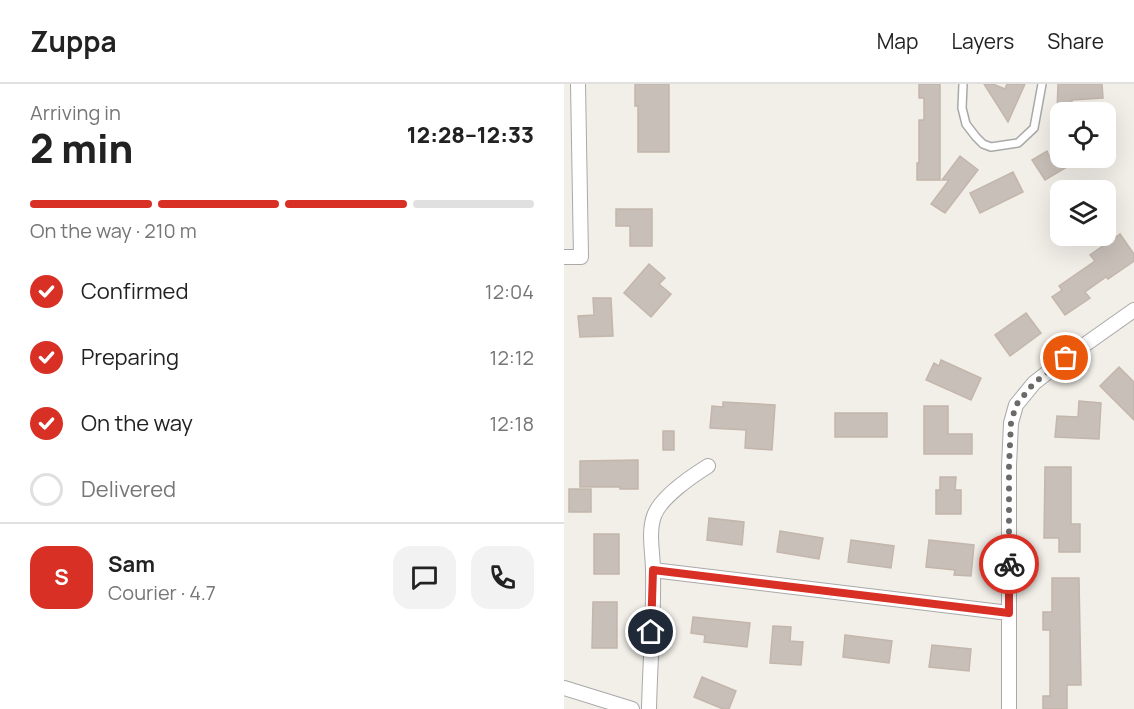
<!DOCTYPE html>
<html lang="en">
<head>
<meta charset="utf-8">
<style>
  body { margin:0; font-family:Manrope,sans-serif; background:#f2f2f2; color:#222; height:100vh; display:flex; flex-direction:column; font-size:22px; white-space:nowrap }
  * { box-sizing:border-box; margin:0 }
  p { font-size:20px; color:#767676 }
  .icon { flex:none; width:33px; height:33px; fill:none; stroke:currentColor; stroke-width:2; stroke-linecap:round; stroke-linejoin:round }
  .map { position:relative; flex:1; overflow:hidden }
  .drawer { display:flex; flex-direction:column; background:#fff; width:564px }
  .drawer>* { flex:none }
  .fabs { position:absolute; left:486px; top:18px; display:grid; gap:12px }
  .fabs a { display:grid; place-items:center; width:66px; height:66px; border-radius:12px; background:#fff; box-shadow:0 6px 24px #0002; font-size:30px }
  .pin { position:absolute; display:grid; place-items:center; width:51px; height:51px; color:#fff; margin:-26px; border:3px solid #fff; border-radius:50%; box-shadow:0 2px 6px #0007 }
  .courier { position:absolute; display:grid; place-items:center; width:60px; height:60px; margin:-30px; border:4px solid #d93025; border-radius:50%; background:#fff; color:#222; box-shadow:0 2px 8px #0007 }
  .overview em { font-style:normal; font-weight:800 }
  .overview div { display:flex; flex-direction:column-reverse }
  .overview { display:flex; align-items:center; justify-content:space-between; height:102px; padding:0 30px }
  h1 { font-size:39px; font-weight:800; line-height:45px }
  .bar { display:grid; grid-template-columns:repeat(4,1fr); gap:9px 6px; align-content:center; height:72px; padding:0 30px }
  .bar i { height:8px; border-radius:4px; background:#e0e0e0 }
  .bar .active { background:#d93025 }
  .bar p { grid-column:span 4 }
  .line { display:flex; align-items:center; gap:15px; padding:0 30px; border-top:2px solid #e0e0e0 }
  .line div { flex:1 }
  .round { display:grid; place-items:center; flex:none; width:63px; height:63px; border-radius:18px; background:#f2f2f2 }
  ol { padding:0 30px; list-style:none }
  li { display:flex; align-items:center; gap:18px; height:66px }
  li p { margin-inline-start:auto }
  li .icon { padding:6px; border-radius:50%; background:#d93025; color:#fff; stroke-width:4 }
  li:last-child { color:#767676 }
  li i { width:33px; height:33px; border:3px solid #e0e0e0; border-radius:50% }
  header { display:flex; align-items:center; gap:36px; box-sizing:border-box; height:84px; padding:0 30px; background:#fff; border-bottom:2px solid #e0e0e0 }
  header strong { font-size:28px }
  nav { display:flex; gap:33px; margin-inline-start:auto; font-size:21px }
  main { display:flex; flex:1; min-height:0 }
  .map>svg:first-child { display:block }
  .building { fill:#c7bfb8; stroke:#c4b6ab; stroke-width:1.5 }
  .lines { fill:none; stroke-linecap:round; stroke-linejoin:round }
  .lane-casing { stroke:#a9a9a9; stroke-width:10 }
  .street-casing { stroke:#a9a9a9; stroke-width:16 }
  .lane { stroke:#fff; stroke-width:7 }
  .street { stroke:#fff; stroke-width:14 }
  .done { stroke:#6b6a68; stroke-width:6; stroke-dasharray:0 10.8 }
  .route { stroke:#d93025; stroke-width:8 }
</style>
</head>
<body>
<header>
<strong>Zuppa</strong>
<nav><a>Map</a><a>Layers</a><a>Share</a></nav>
</header>
<main>
<section class="drawer">
<div class="overview"><div><h1>2 min</h1><p>Arriving in</p></div><em>12:28–12:33</em></div>
<div class="bar"><i class="active"></i><i class="active"></i><i class="active"></i><i></i><p>On the way · 210 m</p></div>
<ol>
<li><svg class="icon" aria-label="check" viewBox="0 0 24 24"><path d="M5 12l5 5 9-10"/></svg>Confirmed<p>12:04</p></li>
<li><svg class="icon" aria-label="check" viewBox="0 0 24 24"><path d="M5 12l5 5 9-10"/></svg>Preparing<p>12:12</p></li>
<li><svg class="icon" aria-label="check" viewBox="0 0 24 24"><path d="M5 12l5 5 9-10"/></svg>On the way<p>12:18</p></li>
<li><i></i>Delivered</li>
</ol>
<div class="line" style="height:108px"><b class="round" style="background:#d93025;color:#fff">S</b><div><b>Sam</b><p>Courier · 4.7</p></div><a class="round"><svg class="icon" aria-label="chat" viewBox="0 0 24 24"><path d="M4 5h16v11H9l-5 4z"/></svg></a><a class="round"><svg class="icon" aria-label="phone" viewBox="0 0 24 24"><path d="M5 4h4l2 5-3 2q2 4 5 5l2-3 5 2v4C11 20 4 13 5 4z"/></svg></a></div>
</section>
<div class="map">
<svg width="570" height="625" viewBox="0 0 570 625">
  <rect width="100%" height="100%" fill="#f2efe9"/>
  <path class="building" d="M71,0H105V68H74V22H71Z
    M355,0H376V96H353V79H355V36H360V14H355Z
    M420,0H429L441,5L443,0H461L444,38Z
    M494,0H538L539,14L508,16L507,28H493Z
    M483,67L486,74H518L481,96L468,76Z
    M396,72L414,86L381,129L367,120L385,96H378Z
    M449,88L459,108L416,129L406,109Z
    M52,125H88V162H66V142H52Z
    M556,150L570,170V177L544,195L542,193L521,208L526,214L501,231L488,213L498,206L495,202L531,177L526,171Z
    M85,180L101,194L95,200L107,210L87,233L60,209Z
    M29,214H47L49,252L16,253L14,232L30,231Z
    M462,229L477,249L446,272L431,251Z
    M377,276L417,294L407,316L362,296L370,279L375,282Z
    M555,283L570,298V336L536,302Z
    M515,317L537,319L535,355L491,353L493,332L514,333Z
    M159,318L211,321L208,366L181,364L182,346L146,344L148,322L159,323Z
    M360,322H384V350H408V370H360Z
    M271,329H323V353H271Z
    M99,347H110V366H99Z
    M74,376V405H56V403H16V377Z
    M481,383H507V440H516V468H495V454H480Z
    M376,393H392L391,406H397V430H372V406H376Z
    M5,405H27V428H5Z
    M145,434L180,438L178,461L143,456Z
    M216,447L259,454L255,475L213,468Z
    M30,450H55V490H30Z
    M287,456L330,462L327,484L284,478Z
    M365,456L410,461L407,492L390,491L391,486L362,483Z
    M488,494H515L517,601H503V625H479V612H486V546H479V528H488Z
    M29,518H53V564H28Z
    M129,533L186,539L183,563L140,558L141,551L127,549Z
    M209,542L227,543L226,557L239,558L237,581L206,579Z
    M281,551L328,557L325,579L279,573Z
    M368,561L407,565L405,587L365,583Z
    M138,593L172,607L165,625H159L130,613Z"/>
  <g class="lines">
    <defs>
      <path id="lane" d="M399,0L398,24L402,40L412,53L419,60L427,63L454,59L470,44L478,0"/>
      <path id="street" d="M0,173H17L14,0
        M89,486L445,529
        M0,604L68,625
        M85,625C86,579 90,533 89,487C89,469 84,449 90,432C96,414 128,392 144,382
        M445,625V382L447,339L452,321L470,299L502,274L570,226"/>
    </defs>
    <use href="#lane" class="lane-casing"/>
    <use href="#street" class="street-casing"/>
    <use href="#lane" class="lane"/>
    <use href="#street" class="street"/>
  </g>
  <g class="lines">
    <path class="done" d="M445,480V382L447,339L452,321L470,299L502,274"/>
    <path class="route" d="M87,548L89,486L445,529V480"/>
  </g>
</svg>
<div class="fabs">
<a><svg class="icon" aria-label="locate" viewBox="0 0 24 24"><circle cx="12" cy="12" r="6"/><path d="M12 2v4M12 18v4M2 12h4M18 12h4"/></svg></a>
<a><svg class="icon" aria-label="layers" viewBox="0 0 24 24"><path d="M12 4l9 5-9 5-9-5zM3 14l9 5 9-5"/></svg></a>
</div>
<div class="pin" style="left:502px;top:274px;background:#ea580c"><svg class="icon" aria-label="bag" viewBox="0 0 24 24"><path d="M5 8h14l-1 12H6zM9 8a3 3 0 0 1 6 0"/></svg></div>
<div class="pin" style="left:87px;top:548px;background:#1f2937"><svg class="icon" aria-label="home" viewBox="0 0 24 24"><path d="M3 11l9-7 9 7M6 9v11h12V9"/></svg></div>
<div class="courier" style="left:445px;top:480px"><svg class="icon" aria-label="bike" viewBox="0 0 24 24"><circle cx="6" cy="16" r="4"/><circle cx="18" cy="16" r="4"/><path d="M6 16l4-8h5l3 8M10 8l3 8H6M13 5h3"/></svg></div>
</div>
</main>
</body>
</html>
